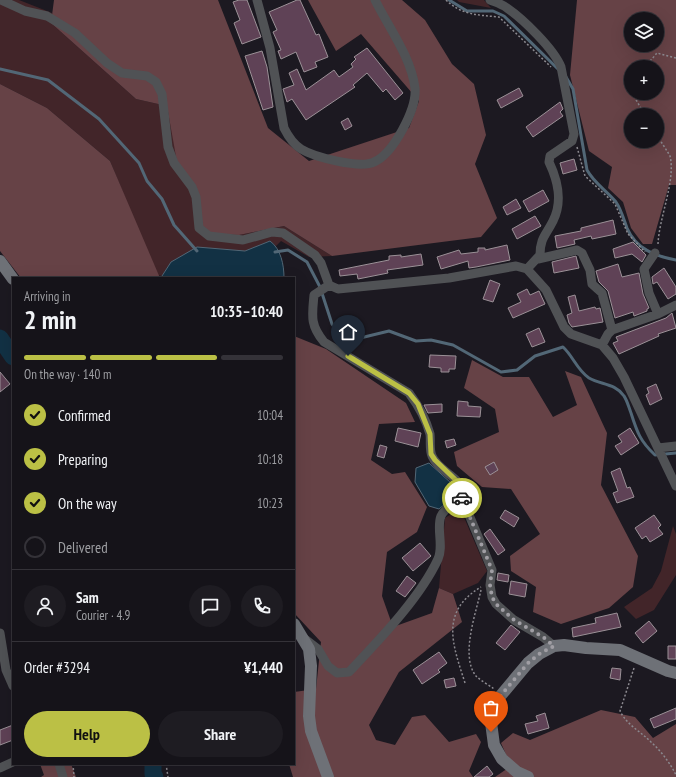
<!DOCTYPE html>
<html lang="en">
<head>
<meta charset="utf-8">
<style>
  body { margin:0; font-family:"PT Sans Narrow",sans-serif; background:#1e1c22; color:#f1f3f6; height:100vh; display:flex; flex-direction:column; font-size:15px; white-space:nowrap }
  * { box-sizing:border-box; margin:0 }
  p { font-size:13px; color:#9d9ea2 }
  .icon { flex:none; width:22px; height:22px; fill:none; stroke:currentColor; stroke-width:2; stroke-linecap:round; stroke-linejoin:round }
  .map { position:relative; flex:1; overflow:hidden }
  .details { position:absolute; left:12px; top:277px; width:283px; height:488px; display:flex; flex-direction:column; background:#151319; border-radius:0px; box-shadow:0 4px 16px #0002,0 0 0 1px #343238 }
  .details>* { flex:none }
  .fabs { position:absolute; left:624px; top:12px; display:grid; gap:8px }
  .fabs a { display:grid; place-items:center; width:40px; height:40px; border-radius:50%; background:#151319; box-shadow:0 4px 16px #0002,0 0 0 1px #343238; font-size:20px }
  .pin { position:absolute; display:grid; place-items:center; width:34px; height:34px; color:#fff; margin:-41px -17px; border-radius:50% 50% 50% 0; rotate:-45deg; box-shadow:0 0 4px #0007 }
  .pin .icon { rotate:45deg }
  .courier { position:absolute; display:grid; place-items:center; width:40px; height:40px; margin:-20px; border:3px solid #bbc045; border-radius:50%; background:#fff; color:#222; box-shadow:0 1px 5px #0007 }
  .overview em { font-style:normal; font-weight:800 }
  .overview div { display:flex; flex-direction:column-reverse }
  .overview { display:flex; align-items:center; justify-content:space-between; height:68px; padding:0 12px }
  h1 { font-size:26px; font-weight:800; line-height:30px }
  .bar { display:grid; grid-template-columns:repeat(4,1fr); gap:6px 4px; align-content:center; height:48px; padding:0 12px }
  .bar i { height:5px; border-radius:3px; background:#343238 }
  .bar .selected { background:#bbc045 }
  .bar p { grid-column:span 4 }
  .line { display:flex; align-items:center; gap:10px; padding:0 12px; border-top:1px solid #343238 }
  .line div { flex:1 }
  .round { display:grid; place-items:center; flex:none; width:42px; height:42px; border-radius:21px; background:#1e1c22 }
  ol { padding:0 12px; list-style:none }
  li { display:flex; align-items:center; gap:12px; height:44px }
  li p { margin-inline-start:auto }
  li .icon { padding:4px; border-radius:50%; background:#bbc045; color:#111; stroke-width:4 }
  li:last-child { color:#9d9ea2 }
  li i { width:22px; height:22px; border:2px solid #343238; border-radius:50% }
  .button { display:flex; gap:8px; margin-top:auto; padding:8px 12px }
  .button a { flex:1; height:46px; border-radius:24px; background:#bbc045; color:#111; font-size:16px; font-weight:800; line-height:46px; text-align:center }
  .button a+a { background:#1e1c22; color:#f1f3f6 }
  .map>svg:first-child { display:block }
  .green { fill:#422529 }
  .forest { fill:#664246; fill-rule:evenodd }
  .water { fill:#123144; stroke:#526776 }
  .lines { fill:none; stroke-linecap:round; stroke-linejoin:round }
  .stream { stroke:#526776; stroke-width:3 }
  .river { stroke:#123144; stroke-width:17 }
  .building { fill:#5f4256; stroke:#9b9197 }
  .path { stroke:#8b898f; stroke-width:1.5; stroke-dasharray:2 2; stroke-linecap:butt }
  .street { stroke:#505255; stroke-width:9 }
  .secondary { stroke:#6e7177; stroke-width:12 }
  .done { stroke:#a09ea4; stroke-width:4; stroke-dasharray:0 7.2 }
  .route { stroke:#bbc045; stroke-width:5 }
</style>
</head>
<body>
<div class="map">
<svg width="676" height="777" viewBox="0 0 676 777">
  <rect width="100%" height="100%" fill="#1c1921"/>
  <path class="green" d="M0,0H19L52,13L51,23L136,99L167,106L239,235L284,226L332,256L309,257L281,241L276,246L270,241L245,251L210,248L171,262L162,276L157,275L110,161L47,108L0,84Z
    M457,0H484L491,8L459,2Z
    M460,508L487,571L478,583L453,594L439,588L445,518Z
    M673,526L676,534V575L654,610L636,619L624,607L652,588L661,571Z"/>
  <path class="forest" d="M54,0H218L268,128L309,161L409,128L419,101L361,34L336,51L308,0H402L425,20L452,64L474,84L486,135L475,164L497,218L481,237L332,256L284,226L239,235L211,234L202,225L198,191L177,162L167,106L136,99L51,23Z
    M577,0H676V185H669L652,244H643L631,228L623,202L608,188L612,167L589,151L570,75ZM631,19H657V45H631ZM631,67H657V93H631ZM631,115H657V141H631Z
    M0,84L47,108L110,161L160,278H21L0,251Z
    M294,336L326,349L406,403L415,422L379,424L371,460L392,474L405,472L427,507L417,532L387,552L382,596L393,627L432,613L439,588L453,594L462,622L399,672L369,725L376,740L395,745L412,717L425,715L449,742L476,734L481,742L469,771L473,777H293L289,764H294V692L316,689L321,642L294,613Z
    M472,360L503,377H529L553,417L577,405L565,371L581,377L607,433L601,485L638,556L633,587L609,608L561,624L533,612L536,587L511,571L510,556L540,534L511,489L482,487L457,466L454,452L499,432L495,409L464,388Z
    M601,710L635,717L653,738L676,724V777H495L511,766L501,743L513,733L530,740Z
    M40,764H71L76,777H41L44,775Z"/>
  <path class="water" d="M270,241C281,249 284,265 284,278H163L162,276L171,262L197,247L245,251Z
    M429,463L451,483L457,494L439,509L429,506L415,482L416,468Z"/>
  <g class="lines">
    <path class="stream" d="M449,0L467,11H493L504,16L559,70
      M0,69L48,80L99,119L139,163L147,181L162,199L174,225L197,251
      M566,77L573,89L587,170C594,183 606,190 616,202C621,209 624,220 627,228C636,249 655,256 676,260
      M275,252L288,250L307,262L320,287L332,324L338,333L356,339L389,331L416,341L431,340L453,345L501,372L517,370L535,356L563,347C573,356 577,370 589,378C601,385 615,383 624,396C627,400 629,408 631,413C637,432 640,441 655,455L676,453"/>
    <path class="river" d="M0,338L13,357
      M153,764V774L155,777"/>
  </g>
  <path class="building" d="M239,0H247L261,37L242,44L234,23L240,20L233,2Z
    M297,0H300L316,35L319,34L328,57L315,62L317,67L304,72L296,52L281,59L278,51L281,50L273,32L277,30L269,12Z
    M367,48L403,93L395,100L386,89L383,92L367,73L353,85L355,87L306,120L292,99L287,102L283,89L294,85L289,73L297,69L306,90L334,70L339,77L353,67L351,64L356,59L354,57Z
    M262,51L267,67L273,107L263,110L245,56Z
    M519,88L523,96L501,108L497,100Z
    M560,102L563,109L560,112L563,116L533,137L526,127Z
    M348,118L352,126L345,130L341,122Z
    M574,159L577,170L563,174L560,163Z
    M543,190L549,201L529,212L523,201Z
    M516,199L521,208L507,215L503,207Z
    M535,216L541,226L517,239L512,229Z
    M613,220L616,234L592,239L591,236L574,240L575,244L557,248L555,236L581,231V228Z
    M633,242L646,255L642,262L632,254L615,258L613,249Z
    M507,245L510,260L476,267L469,268L468,261L441,269L437,257L459,250L461,254L478,252V248H485V250Z
    M421,254L423,265L387,270L388,273L358,279L357,274L340,276L339,270L389,260V256L401,255V257Z
    M576,256L579,268L554,273L552,262Z
    M618,264L622,277L639,273L643,294L649,308L647,309V311L634,316L633,312L615,318L608,291L599,282L596,271Z
    M664,268L676,287V294L668,299L657,282L653,284L652,277Z
    M490,280L500,284L493,302L483,299Z
    M527,289L530,295L539,291L545,304L513,318L508,308L521,302L517,294Z
    M575,295L579,311L595,307L596,309L600,308L603,322L572,327L569,323L567,315L572,313L568,297Z
    M672,313L676,328L658,334L659,336L619,354L613,343L618,341L616,337L666,318Z
    M539,328L545,342L532,347L526,334Z
    M430,355L456,356L455,369H449V372H441V368L429,367Z
    M0,372L10,384L0,392Z
    M656,384L662,399L650,405L646,395L649,393L647,388Z
    M458,401L468,402V406L481,407L480,417L457,416Z
    M442,404V412L428,413L424,405Z
    M398,428L421,433L418,447L395,441Z
    M630,428L639,443L621,455L615,446L622,442L618,436Z
    M454,439L456,445L447,448L445,441Z
    M380,445L387,447L384,458L377,456Z
    M494,462L498,470L490,475L485,467Z
    M620,468L627,488L630,487L634,497L617,503L613,493L618,491L611,472Z
    M505,510L519,518L514,527L500,518Z
    M654,515L661,525L658,528L663,534L650,542L646,536L642,539L635,528Z
    M490,529L505,550L498,555L484,534Z
    M420,543L431,556L413,571L402,558Z
    M498,573L509,575L508,582L497,580Z
    M407,576L416,583L405,597L396,591Z
    M511,581L527,584L525,597L509,594Z
    M617,613L621,627L573,637L572,628L596,623L595,618Z
    M649,621L657,631L643,643L635,633Z
    M511,625L520,632L505,650L496,643Z
    M668,646H676V659H668Z
    M439,652L447,663L438,670L440,672L422,684L413,670Z
    M612,668L621,669L620,680L610,678Z
    M454,678L456,686L446,688L444,680Z
    M676,708V719L654,728L650,719Z
    M545,713L549,728L528,734L525,724L538,721L536,716Z
    M13,725V740L0,745V730Z
    M487,766L493,774L489,777H474Z"/>
  <g class="lines">
    <path class="path" d="M446,0C461,15 478,15 499,17L551,67
      M645,67L657,53L676,58
      M631,73V87
      M632,93L645,115
      M657,135C661,142 666,149 670,156C676,180 659,218 658,244
      M577,147L585,176L615,204L628,234L645,252
      M481,590C476,613 460,656 476,676C481,681 489,685 494,689
      M634,668L620,711C627,725 640,731 651,742C661,751 670,763 676,775
      M465,683C453,645 439,612 481,587
      M73,764L74,777
      M166,764L168,777"/>
    <path class="street" d="M1,0L25,11L47,16L75,33L107,63L122,73L147,76L156,82L162,94L168,147L174,163L192,187L196,197L199,228L209,236L243,240L272,232L283,233L315,255L321,263L329,285
      M257,0L270,48L284,128C288,136 293,144 301,149C314,157 360,169 374,162C393,154 417,109 415,88C411,57 389,28 375,0
      M490,0C495,2 502,4 507,8C523,19 554,49 561,67L574,134L572,141L550,156L549,162C558,181 563,201 553,221C546,235 540,238 540,255L527,269
      M655,253L644,269L649,293L658,314
      M538,259L577,250L582,253L590,270L592,284L602,293L612,330
      M602,345L608,334L612,330L658,314L676,305
      M658,448L676,446
      M462,498L492,570L490,585L492,597L496,604L514,620L543,637L554,646
      M0,633L6,670L13,686
      M305,639L318,649L328,666L337,673L349,672C379,640 420,598 438,559C444,546 436,528 441,516C446,505 460,503 464,492C459,476 438,471 432,456C429,449 431,441 430,434C426,419 418,405 409,393L324,342C310,325 312,316 314,295L329,285L338,289L449,278L516,266L527,269L546,290L564,327L571,334L602,345L613,358L624,377L676,486
      M59,764L63,777
      M0,768L13,762"/>
    <path class="secondary" d="M0,261L13,279
      M294,624L309,649L311,666L309,716L311,731L328,777
      M528,777L517,772L502,759L494,745L490,715L497,700L528,663L539,654L554,646L564,645L586,648L620,650L668,671L676,673"/>
  </g>
  <g class="lines">
    <path class="done" d="M462,498L492,570L490,585L492,597L496,604L514,620L543,637L554,646L539,654L528,663L497,700L490,715L491,732"/>
    <path class="route" d="M348,356L409,393L418,404L430,434L431,454L435,460L462,486L464,492L462,498"/>
  </g>
</svg>
<div class="fabs">
<a><svg class="icon" aria-label="layers" viewBox="0 0 24 24"><path d="M12 4l9 5-9 5-9-5zM3 14l9 5 9-5"/></svg></a>
<a>+</a>
<a>−</a>
</div>
<div class="pin" style="left:491px;top:732px;background:#ea580c"><svg class="icon" aria-label="bag" viewBox="0 0 24 24"><path d="M5 8h14l-1 12H6zM9 8a3 3 0 0 1 6 0"/></svg></div>
<div class="pin" style="left:348px;top:356px;background:#1f2937"><svg class="icon" aria-label="home" viewBox="0 0 24 24"><path d="M3 11l9-7 9 7M6 9v11h12V9"/></svg></div>
<div class="courier" style="left:462px;top:498px"><svg class="icon" aria-label="car" viewBox="0 0 24 24"><path d="M5 17H2v-5l4-1 3-4h7l3 4 3 1v5h-3M9 17h6M6 11h13"/><circle cx="7" cy="17" r="2"/><circle cx="17" cy="17" r="2"/></svg></div>
<section class="details">
<div class="overview"><div><h1>2 min</h1><p>Arriving in</p></div><em>10:35–10:40</em></div>
<div class="bar"><i class="selected"></i><i class="selected"></i><i class="selected"></i><i></i><p>On the way · 140 m</p></div>
<ol>
<li><svg class="icon" aria-label="check" viewBox="0 0 24 24"><path d="M5 12l5 5 9-10"/></svg>Confirmed<p>10:04</p></li>
<li><svg class="icon" aria-label="check" viewBox="0 0 24 24"><path d="M5 12l5 5 9-10"/></svg>Preparing<p>10:18</p></li>
<li><svg class="icon" aria-label="check" viewBox="0 0 24 24"><path d="M5 12l5 5 9-10"/></svg>On the way<p>10:23</p></li>
<li><i></i>Delivered</li>
</ol>
<div class="line" style="height:72px"><a class="round"><svg class="icon" aria-label="person" viewBox="0 0 24 24"><circle cx="12" cy="8" r="4"/><path d="M4 21q1-7 8-7t8 7"/></svg></a><div><b>Sam</b><p>Courier · 4.9</p></div><a class="round"><svg class="icon" aria-label="chat" viewBox="0 0 24 24"><path d="M4 5h16v11H9l-5 4z"/></svg></a><a class="round"><svg class="icon" aria-label="phone" viewBox="0 0 24 24"><path d="M5 4h4l2 5-3 2q2 4 5 5l2-3 5 2v4C11 20 4 13 5 4z"/></svg></a></div>
<div class="line" style="height:52px"><div>Order #3294</div><b>¥1,440</b></div>
<div class="button"><a>Help</a><a>Share</a></div>
</section>
</div>
</body>
</html>
